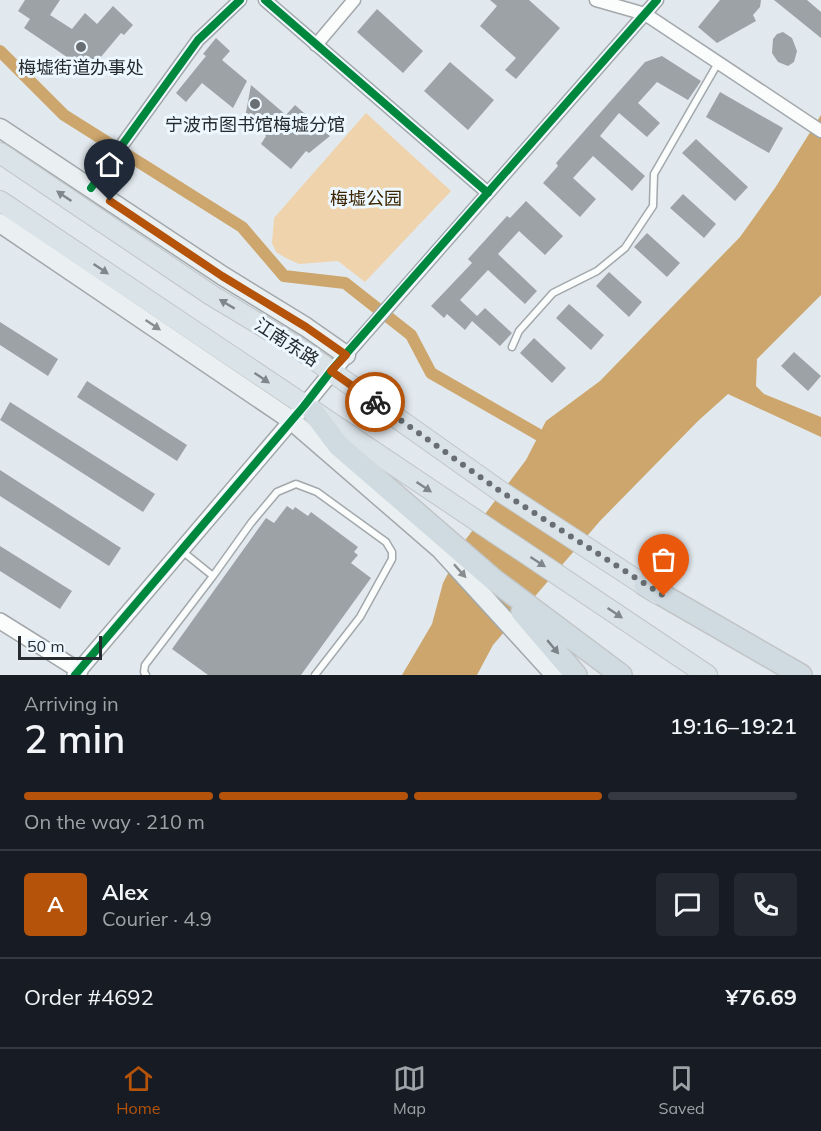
<!DOCTYPE html>
<html lang="en">
<head>
<meta charset="utf-8">
<style>
  body { margin:0; font-family:Mulish,"Noto Sans SC",sans-serif; background:#242831; color:#f1f3f6; height:100vh; display:flex; flex-direction:column; font-size:22px; white-space:nowrap }
  * { box-sizing:border-box; margin:0 }
  p { font-size:20px; color:#9ea1a6 }
  .icon { flex:none; width:33px; height:33px; fill:none; stroke:currentColor; stroke-width:2; stroke-linecap:round; stroke-linejoin:round }
  .map { position:relative; height:675px; overflow:hidden }
  .drawer { display:flex; flex-direction:column; background:#171b24; flex:1 }
  .drawer>* { flex:none }
  .scale { position:absolute; left:18px; bottom:15px; width:84px; box-sizing:border-box; padding-left:6px; border:3px solid #262b2f; border-top:0; font-size:16px; line-height:21px; white-space:nowrap; color:#262b2f; -webkit-text-stroke:4px #ecf7ff; paint-order:stroke }
  .pin { position:absolute; display:grid; place-items:center; width:51px; height:51px; color:#fff; margin:-62px -26px; border-radius:50% 50% 50% 0; rotate:-45deg; box-shadow:0 0 6px #0007 }
  .pin .icon { rotate:45deg }
  .courier { position:absolute; display:grid; place-items:center; width:60px; height:60px; margin:-30px; border:4px solid #b45309; border-radius:50%; background:#fff; color:#222; box-shadow:0 2px 8px #0007 }
  .overview em { font-style:normal; font-weight:600 }
  .overview div { display:flex; flex-direction:column-reverse }
  .overview { display:flex; align-items:center; justify-content:space-between; height:102px; padding:0 24px }
  h1 { font-size:39px; font-weight:600; line-height:45px }
  .bar { display:grid; grid-template-columns:repeat(4,1fr); gap:9px 6px; align-content:center; height:72px; padding:0 24px }
  .bar i { height:8px; border-radius:4px; background:#363941 }
  .bar .selected { background:#b45309 }
  .bar p { grid-column:span 4 }
  .line { display:flex; align-items:center; gap:15px; padding:0 24px; border-top:2px solid #363941 }
  .line div { flex:1 }
  .round { display:grid; place-items:center; flex:none; width:63px; height:63px; border-radius:6px; background:#242831 }
  .tab-bar { display:flex; justify-content:space-around; align-items:center; height:84px; border-top:2px solid #363941; background:#171b24; font-size:16px; color:#9ea1a6 }
  .tab-bar a { display:grid; justify-items:center; gap:3px }
  .tab-bar .selected { color:#b45309 }
  .map>svg:first-child { display:block }
  .green { fill:#efd3ac }
  .water { fill:#cca66c }
  .lines { fill:none; stroke-linecap:round; stroke-linejoin:round }
  .canal { stroke:#cca66c; stroke-width:12 }
  .building { fill:#9da2a6 }
  .service-casing { stroke:#a2a8ab; stroke-width:9 }
  .minor-casing { stroke:#a2a8ab; stroke-width:15 }
  .tertiary-casing { stroke:#a2a8ab; stroke-width:18 }
  .secondary-casing { stroke:#a2a8ab; stroke-width:21 }
  .primary-casing { stroke:#c1c5c7; stroke-width:22 }
  .trunk-casing { stroke:#c1c5c7; stroke-width:24 }
  .service { stroke:#fbfcfc; stroke-width:6 }
  .minor { stroke:#fbfcfc; stroke-width:12 }
  .tertiary { stroke:#fbfcfc; stroke-width:15 }
  .secondary { stroke:#eaf0f2; stroke-width:18 }
  .primary { stroke:#dae3e8; stroke-width:20 }
  .trunk { stroke:#d0dbe1; stroke-width:21 }
  .cycleway-casing { stroke:#ecf7ff; stroke-width:11 }
  .cycleway { stroke:#00873e; stroke-width:8 }
  .oneway { fill:#80878c }
  .oneway2 { fill:#888e90 }
  .oneway3 { fill:#7b8388 }
  .done { stroke:#686e72; stroke-width:6; stroke-dasharray:0 10.8 }
  .route { stroke:#b45309; stroke-width:8 }
  .poi-dot { fill:#686e72; stroke:#ecf7ff; stroke-width:2 }
  .labels { text-anchor:middle; dominant-baseline:central; stroke-width:6; stroke-linejoin:round; paint-order:stroke }
  .poi-label { font-size:18px; fill:#262b2f; stroke:#ecf7ff }
  .park-label { font-size:18px; fill:#3c2501; stroke:#ecf7ff }
  .street-label { font-size:18px; fill:#262b2f; stroke:#ecf7ff }
</style>
</head>
<body>
<div class="map">
<svg width="821" height="675" viewBox="0 0 821 675">
  <rect width="100%" height="100%" fill="#e2e9ee"/>
  <path class="green" d="M366,113L451,191L365,282L338,261L299,264L286,258L276,252L272,243L274,218Z"/>
  <path class="water" d="M821,115V295L757,359L756,386L764,394L821,417V437L728,394L698,421L600,521L493,645L477,675H402L432,624L443,583L466,539L526,460L546,421L600,381L740,237L775,188Z"/>
  <g class="lines">
    <path class="canal" d="M0,51L64,115L242,227L284,276L345,283L411,335L431,373L553,443"/>
  </g>
  <path class="building" d="M25,0H60L50,15L72,29L85,13L97,24L113,6L133,25L124,35L121,33L100,58L106,62L99,71L96,69L92,74L24,28L30,19L18,11Z
    M490,0H529L560,28L516,79L505,70L516,58L480,26L497,6Z
    M720,0H761L760,7L753,15L756,21L717,43L698,27Z
    M774,0H807L821,12V38Z
    M377,9L423,51L403,73L357,32Z
    M783,32L792,38L797,51L794,62L788,66L778,62L772,53L773,39L777,34Z
    M216,38L230,51L222,60L247,81L233,108L202,83L186,102L176,93L206,56L203,54Z
    M662,56L701,81L688,100L657,82L638,103L660,123L647,137L619,113L600,136L645,176L632,191L593,156L573,178L596,199L580,217L543,183L558,166L556,163L645,62Z
    M450,62L494,100L468,130L424,91Z
    M251,85L286,115L295,105L330,136L309,153L306,151L291,169L261,144L266,136L245,118Z
    M720,92L783,128L769,153L706,117Z
    M696,139L748,187L735,201L682,153Z
    M683,194L716,224L704,238L670,208Z
    M526,201L563,236L545,255L519,231L498,254L537,291L525,304L488,270L460,300L477,316L485,308L512,333L500,346L472,321L465,330L447,314L444,318L431,306L472,263L468,259L507,216L510,218Z
    M647,233L680,263L667,277L634,247Z
    M609,272L642,302L629,317L596,286Z
    M569,304L604,335L591,350L556,318Z
    M0,322L58,359L48,376L0,345Z
    M534,338L566,368L552,383L520,353Z
    M794,352L821,376L808,391L781,366Z
    M87,381L187,445L177,461L77,397Z
    M10,402L155,494L143,512L0,420Z
    M0,470L121,548L109,566L0,496Z
    M287,506L293,510L295,507L308,516L311,512L358,547L354,552L358,555L351,563L371,578L301,675H208L172,649L266,518L274,523Z
    M0,546L72,591L60,609L0,571Z"/>
  <g class="lines">
    <defs>
      <path id="service" d="M512,347L519,331L553,293L597,271L625,248L653,206L654,174L718,63
        M182,551L213,576
        M146,675L144,672L145,665L213,576L251,523L277,492L296,484L317,492L386,542L392,552V559L360,617L315,675"/>
      <path id="minor" d="M265,0L488,193
        M596,0L645,14L821,131
        M316,45L354,0
        M91,188L198,40L240,0
        M346,355L657,0"/>
      <path id="tertiary" d="M0,621L80,671
        M75,675L304,406L346,355"/>
      <path id="secondary" d="M0,128L223,276L306,327L346,355
        M0,223L291,420L440,549L555,675"/>
      <path id="primary" d="M0,153L211,295L294,345L500,491L658,594
        M0,201L707,675"/>
      <path id="trunk" d="M314,413L338,445L494,580L621,675
        M645,585L801,675
        M522,612L576,675"/>
    </defs>
    <use href="#service" class="service-casing"/>
    <use href="#minor" class="minor-casing"/>
    <use href="#tertiary" class="tertiary-casing"/>
    <use href="#secondary" class="secondary-casing"/>
    <use href="#primary" class="primary-casing"/>
    <use href="#trunk" class="trunk-casing"/>
    <use href="#service" class="service"/>
    <use href="#minor" class="minor"/>
    <use href="#tertiary" class="tertiary"/>
    <use href="#secondary" class="secondary"/>
    <use href="#primary" class="primary"/>
    <use href="#trunk" class="trunk"/>
    <defs>
      <path id="cycleway" d="M265,0L488,193
        M91,188L198,40L240,0
        M75,675L304,406L331,371L657,0"/>
    </defs>
    <use href="#cycleway" class="cycleway-casing"/>
    <use href="#cycleway" class="cycleway"/>
  </g>
  <defs><path id="oneway-solid" d="M-6-.8H1V-3.2L6.5 0L1 3.2V.8H-6Z" transform="scale(1.5)"/></defs>
  <g class="oneway">
    <use href="#oneway-solid" transform="translate(64 196) rotate(-146)"/>
    <use href="#oneway-solid" transform="translate(101 269) rotate(34)"/>
    <use href="#oneway-solid" transform="translate(227 304) rotate(-149)"/>
    <use href="#oneway-solid" transform="translate(262 378) rotate(34)"/>
    <use href="#oneway-solid" transform="translate(424 487) rotate(34)"/>
    <use href="#oneway-solid" transform="translate(538 562) rotate(33)"/>
    <use href="#oneway-solid" transform="translate(615 613) rotate(34)"/>
  </g>
  <g class="oneway2">
    <use href="#oneway-solid" transform="translate(153 325) rotate(34)"/>
    <use href="#oneway-solid" transform="translate(460 571) rotate(48)"/>
  </g>
  <use class="oneway3" href="#oneway-solid" transform="translate(553 647) rotate(50)"/>
  <g class="lines">
    <path class="done" d="M375,402L500,491L664,596"/>
    <path class="route" d="M110,201L222,276L306,327L346,355L331,371L375,402"/>
  </g>
  <g class="poi-dot">
    <circle cx="81" cy="47" r="6"/>
    <circle cx="255" cy="104" r="6"/>
  </g>
  <g class="labels">
    <g class="poi-label">
      <text x="81" y="67">梅墟街道办事处</text>
      <text x="255" y="124">宁波市图书馆梅墟分馆</text>
    </g>
    <g class="park-label">
      <text x="366" y="198">梅墟公园</text>
    </g>
    <g class="street-label">
      <text transform="translate(287 342) rotate(33)">江南东路</text>
    </g>
  </g>
</svg>
<div class="scale">50 m</div>
<div class="pin" style="left:664px;top:596px;background:#ea580c"><svg class="icon" aria-label="bag" viewBox="0 0 24 24"><path d="M5 8h14l-1 12H6zM9 8a3 3 0 0 1 6 0"/></svg></div>
<div class="pin" style="left:110px;top:201px;background:#1f2937"><svg class="icon" aria-label="home" viewBox="0 0 24 24"><path d="M3 11l9-7 9 7M6 9v11h12V9"/></svg></div>
<div class="courier" style="left:375px;top:402px"><svg class="icon" aria-label="bike" viewBox="0 0 24 24"><circle cx="6" cy="16" r="4"/><circle cx="18" cy="16" r="4"/><path d="M6 16l4-8h5l3 8M10 8l3 8H6M13 5h3"/></svg></div>
</div>
<section class="drawer">
<div class="overview"><div><h1>2 min</h1><p>Arriving in</p></div><em>19:16–19:21</em></div>
<div class="bar"><i class="selected"></i><i class="selected"></i><i class="selected"></i><i></i><p>On the way · 210 m</p></div>
<div class="line" style="height:108px"><b class="round" style="background:#b45309;color:#fff">A</b><div><b>Alex</b><p>Courier · 4.9</p></div><a class="round"><svg class="icon" aria-label="chat" viewBox="0 0 24 24"><path d="M4 5h16v11H9l-5 4z"/></svg></a><a class="round"><svg class="icon" aria-label="phone" viewBox="0 0 24 24"><path d="M5 4h4l2 5-3 2q2 4 5 5l2-3 5 2v4C11 20 4 13 5 4z"/></svg></a></div>
<div class="line" style="height:78px"><div>Order #4692</div><b>¥76.69</b></div>
</section>
<nav class="tab-bar">
<a class="selected"><svg class="icon" aria-label="home" viewBox="0 0 24 24"><path d="M3 11l9-7 9 7M6 9v11h12V9"/></svg>Home</a>
<a><svg class="icon" aria-label="map" viewBox="0 0 24 24"><path d="M3 6l6-2 6 2 6-2v14l-6 2-6-2-6 2zM9 4v14M15 6v14"/></svg>Map</a>
<a><svg class="icon" aria-label="saved" viewBox="0 0 24 24"><path d="M7 4h10v16l-5-4-5 4z"/></svg>Saved</a>
</nav>
</body>
</html>
